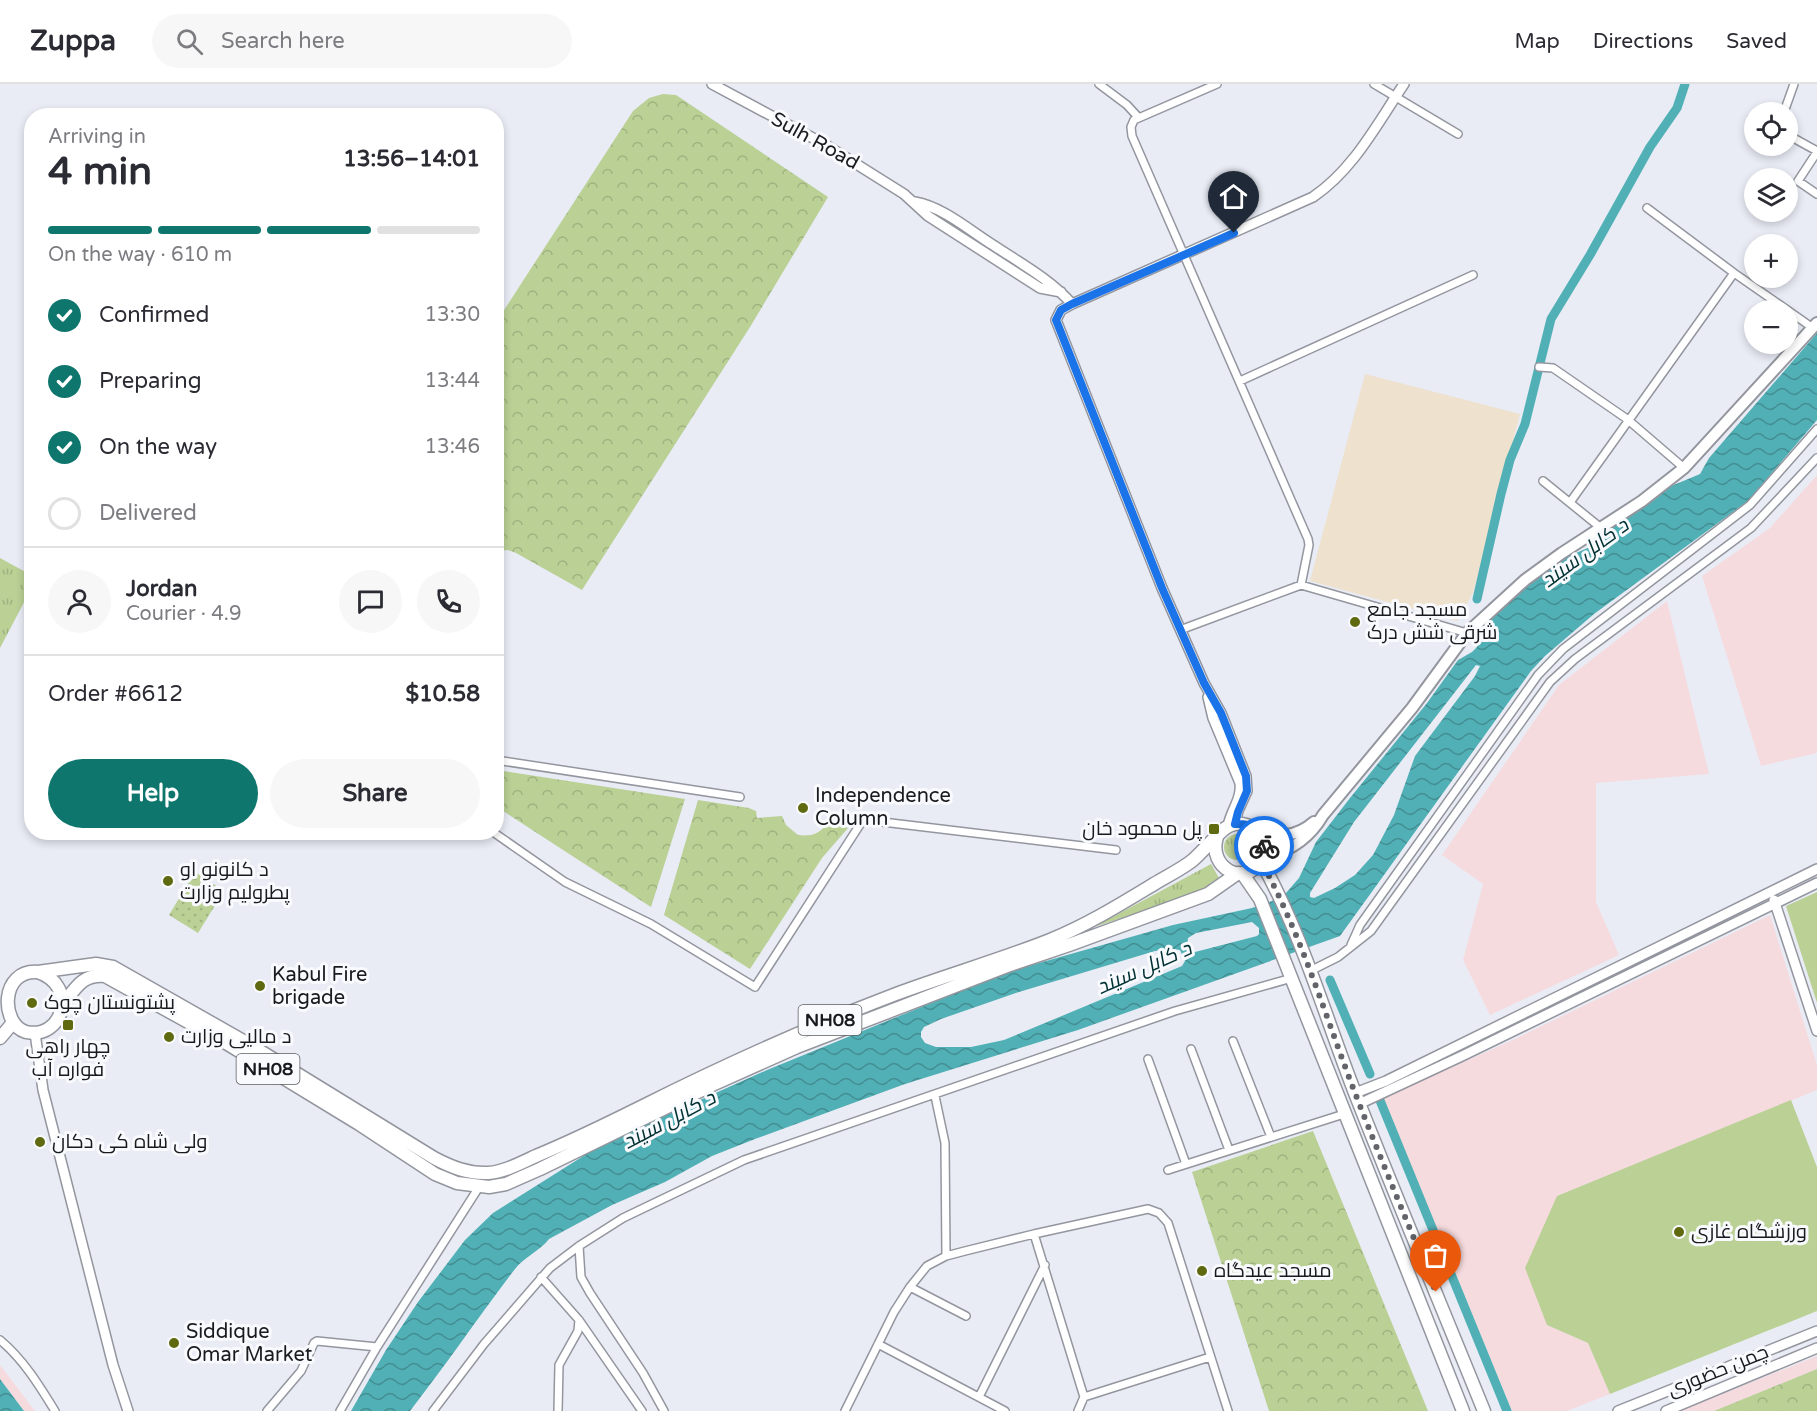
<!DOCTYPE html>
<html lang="en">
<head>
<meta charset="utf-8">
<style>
  body { margin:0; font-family:"Varela Round",Cairo,sans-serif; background:#f7f7f7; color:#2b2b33; height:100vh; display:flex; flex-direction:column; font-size:22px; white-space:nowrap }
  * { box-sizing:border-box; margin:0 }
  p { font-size:20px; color:#7c7c81 }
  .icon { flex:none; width:33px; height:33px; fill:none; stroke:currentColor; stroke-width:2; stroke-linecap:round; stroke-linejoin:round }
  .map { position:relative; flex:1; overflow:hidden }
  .panel { position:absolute; left:24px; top:24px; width:480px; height:732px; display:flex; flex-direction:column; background:#fff; border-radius:24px; box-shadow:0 3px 9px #0003 }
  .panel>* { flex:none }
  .controls { position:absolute; left:1744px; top:18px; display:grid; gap:12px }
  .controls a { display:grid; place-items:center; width:54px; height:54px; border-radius:50%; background:#fff; box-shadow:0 3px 9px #0003; font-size:30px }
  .pin { position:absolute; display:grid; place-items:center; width:51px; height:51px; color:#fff; margin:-62px -26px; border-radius:50% 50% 50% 0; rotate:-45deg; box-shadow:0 0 6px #0007 }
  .pin .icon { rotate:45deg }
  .courier { position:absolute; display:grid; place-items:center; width:60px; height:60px; margin:-30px; border:4px solid #1a73e8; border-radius:50%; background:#fff; color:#222; box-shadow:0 2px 8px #0007 }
  .head em { font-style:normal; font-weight:700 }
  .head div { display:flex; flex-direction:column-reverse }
  .head { display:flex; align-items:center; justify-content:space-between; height:102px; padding:0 24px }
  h1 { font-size:39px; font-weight:700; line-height:45px }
  .bar { display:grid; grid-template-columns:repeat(4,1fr); gap:9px 6px; align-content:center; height:72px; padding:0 24px }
  .bar i { height:8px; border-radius:4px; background:#e1e1e2 }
  .bar .selected { background:#0f766e }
  .bar p { grid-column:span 4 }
  .line { display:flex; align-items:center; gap:15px; padding:0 24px; border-top:2px solid #e1e1e2 }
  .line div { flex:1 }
  .round { display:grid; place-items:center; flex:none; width:63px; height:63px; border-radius:32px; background:#f7f7f7 }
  ol { padding:0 24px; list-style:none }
  li { display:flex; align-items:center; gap:18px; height:66px }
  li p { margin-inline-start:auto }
  li .icon { padding:6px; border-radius:50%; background:#0f766e; color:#fff; stroke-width:4 }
  li:last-child { color:#7c7c81 }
  li i { width:33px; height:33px; border:3px solid #e1e1e2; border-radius:50% }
  .action { display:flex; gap:12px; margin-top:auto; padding:12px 24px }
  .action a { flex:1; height:69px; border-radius:36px; background:#0f766e; color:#fff; font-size:24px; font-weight:700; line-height:69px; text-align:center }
  .action a+a { background:#f7f7f7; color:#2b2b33 }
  header { display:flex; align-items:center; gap:36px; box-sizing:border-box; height:84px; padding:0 30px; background:#fff; border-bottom:2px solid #e1e1e2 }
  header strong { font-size:28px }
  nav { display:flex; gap:33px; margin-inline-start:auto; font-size:21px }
  .search { width:420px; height:54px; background:#f7f7f7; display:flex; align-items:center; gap:15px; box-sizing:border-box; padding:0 21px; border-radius:33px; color:#7c7c81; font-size:22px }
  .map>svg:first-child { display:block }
  .commercial { fill:#f6dbde }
  .medical { fill:#eee1cd }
  .grass { fill:url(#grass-tufts) }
  .park { fill:url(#park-crowns) }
  .garden { fill:url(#garden-dots) }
  .pitch { fill:#bad095 }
  .water { fill:url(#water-waves); fill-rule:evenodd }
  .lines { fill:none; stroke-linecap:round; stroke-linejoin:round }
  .canal { stroke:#51b0b5; stroke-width:9 }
  .street-casing { stroke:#93969e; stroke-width:10 }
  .secondary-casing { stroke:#93969e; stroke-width:12 }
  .primary-casing { stroke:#93969e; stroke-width:14 }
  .highway-casing { stroke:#93969e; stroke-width:15 }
  .street { stroke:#fff; stroke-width:7 }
  .secondary { stroke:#fff; stroke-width:9 }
  .primary { stroke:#fff; stroke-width:10 }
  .highway { stroke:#fff; stroke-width:12 }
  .done { stroke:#626469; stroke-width:6; stroke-dasharray:0 10.8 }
  .route { stroke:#1a73e8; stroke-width:8 }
  .poi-dot { fill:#5f690f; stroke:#f8fafd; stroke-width:2 }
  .labels { text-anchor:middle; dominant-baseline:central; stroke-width:6; stroke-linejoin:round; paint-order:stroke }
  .shield { fill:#f8fafd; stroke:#5c5d60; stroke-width:1.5 }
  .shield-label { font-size:18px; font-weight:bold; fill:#191a1d }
  .street-label { font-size:20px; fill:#191a1d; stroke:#f8fafd }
  .poi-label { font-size:20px; fill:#191a1d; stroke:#f8fafd; text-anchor:start }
  .water-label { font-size:21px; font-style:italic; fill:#003032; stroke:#f8fafd }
</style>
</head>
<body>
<header>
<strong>Zuppa</strong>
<div class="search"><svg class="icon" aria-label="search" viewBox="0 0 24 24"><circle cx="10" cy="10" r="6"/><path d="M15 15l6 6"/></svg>Search here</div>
<nav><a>Map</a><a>Directions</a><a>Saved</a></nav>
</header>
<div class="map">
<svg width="1817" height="1327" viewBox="0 0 1817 1327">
  <defs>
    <pattern id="grass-tufts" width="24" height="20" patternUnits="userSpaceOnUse" patternTransform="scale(1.5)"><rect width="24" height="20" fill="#bad095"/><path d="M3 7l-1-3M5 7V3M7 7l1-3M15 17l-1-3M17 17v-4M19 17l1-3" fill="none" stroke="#9fb280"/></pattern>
    <pattern id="park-crowns" width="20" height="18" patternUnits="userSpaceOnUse" patternTransform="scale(1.5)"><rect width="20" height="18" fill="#bad095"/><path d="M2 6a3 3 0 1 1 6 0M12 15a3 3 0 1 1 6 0" fill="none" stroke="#9fb280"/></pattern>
    <pattern id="garden-dots" width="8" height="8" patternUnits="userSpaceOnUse" patternTransform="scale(1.5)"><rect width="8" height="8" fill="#bad095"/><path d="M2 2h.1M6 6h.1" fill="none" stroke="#9fb280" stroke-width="1.8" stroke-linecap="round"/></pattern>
    <pattern id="water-waves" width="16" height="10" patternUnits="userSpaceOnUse" patternTransform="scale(1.5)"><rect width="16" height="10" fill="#51b0b5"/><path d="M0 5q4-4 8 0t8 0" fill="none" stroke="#428e93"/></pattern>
  </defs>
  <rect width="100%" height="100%" fill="#e9ecf5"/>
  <path class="commercial" d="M1817,391V669L1761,682L1702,492L1770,444Z
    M1667,517L1709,690L1596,699V818L1619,871L1490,931L1463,876L1483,800L1442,771L1559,601Z
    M1770,831L1817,981V1006L1557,1112L1547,1241L1588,1259L1610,1310L1567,1327H1512L1383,1014L1515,955Z
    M1817,1272V1285L1714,1327H1680Z
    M0,1281L35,1327H24L0,1295Z"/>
  <path class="medical" d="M1365,290L1520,330L1473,509L1457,537L1310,497Z"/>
  <path class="grass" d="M0,474L31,491V505L0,564Z
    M1224 763a13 13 0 1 1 26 0a13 13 0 1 1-26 0Z
    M1211,780L1219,794L1210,799L1213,804L1094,843Z"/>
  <path class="park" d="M663,10L676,11L828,113L750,243L582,506L516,469L508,466L497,467V237L633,27L649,14Z
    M497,686L685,715L651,823L497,723Z
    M698,716L749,724L756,727L757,734L782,732L786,741L798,751C813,753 821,749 829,737L848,744L822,774L750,885L664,831Z
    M1313,1047L1428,1327H1269L1192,1088Z
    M1817,1285V1327H1714Z"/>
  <path class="garden" d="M195,788L224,807L198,849L169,831Z"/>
  <path class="pitch" d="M1817,808V919L1786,822Z
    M1791,1016L1817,1083V1227L1610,1310L1588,1259L1547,1241L1525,1184L1557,1112Z"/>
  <path class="water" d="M1817,249V336L1748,417L1594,530L1545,572L1531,587L1340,852L1078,946L905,1000L755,1055L712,1072L665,1098L612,1121L549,1155C540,1167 524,1173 515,1185C479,1232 446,1281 410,1327H351L386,1266L418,1218L465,1156L493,1129L604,1059L767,986L1007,888L1173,841L1252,824L1272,817L1286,809L1299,794L1316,758L1350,714L1427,619L1458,576L1472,568L1477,563L1482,544L1516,512L1560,476L1599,459L1614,442L1669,403L1700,390L1709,374ZM1476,581L1480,582L1475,592L1415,672L1394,731L1373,771L1355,791L1335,804L1314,814L1310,813V809L1354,738ZM1252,838L1259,844V850L1257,852L1195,868L1190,867L1187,863L1188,854L1196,849ZM1172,865L1180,866L1185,877L1182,882L1004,956L971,963H936L925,959L921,953V948L924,943L941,935L1019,908L1155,867Z
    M0,1295L24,1327H0Z"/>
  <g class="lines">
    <path class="canal" d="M1477,515L1501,410L1510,376L1525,340L1551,235L1590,171L1650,63L1677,24L1685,0
      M1330,896L1370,990
      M1379,1014L1507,1327"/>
    <defs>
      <path id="street" d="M1099,0L1127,21L1138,33
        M1217,0L1134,36L1131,43L1132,52L1308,455L1309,461L1301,501
        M1374,0L1458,50
        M1784,28L1794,0
        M1752,34L1755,35
        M1788,51L1817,67
        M1817,68L1798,97L1817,110
        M1647,124L1734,189L1813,244
        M1539,283L1553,284L1627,335L1684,384
        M1240,297L1473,191
        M1543,397L1601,444
        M1571,417L1734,189
        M1180,546L1301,501L1467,549
        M496,676L740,713
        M493,748L565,798L651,840L755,903L861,739L866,736L1116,766
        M1351,861L1360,841L1538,591L1563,565L1750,421L1817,345
        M1310,887L1338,873L1371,847L1550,598L1575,575L1751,444L1817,374
        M1233,957L1271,1053
        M1191,965L1229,1066
        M1148,975L1186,1080
        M935,1012L945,1059L946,1172
        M1168,1086L1344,1030
        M1034,1150L1084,1313L1078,1327
        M579,1162L581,1193L590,1209L643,1289L664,1327
        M541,1193L579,1236L642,1327
        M910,1203L966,1232
        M0,1256C23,1275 39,1301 55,1327
        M878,1260L1005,1327
        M979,1313L1045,1181
        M1084,1313L1210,1273
        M267,1327L301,1287L314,1259L317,1257L377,1263
        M340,1327L377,1263L479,1103
        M433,1327L484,1260L550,1184L579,1162L623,1134L744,1076L1175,927L1292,894
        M558,1327L559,1281L578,1247L579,1236
        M845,1327L894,1228L910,1203L927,1182L946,1172L965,1167L1034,1150L1148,1125L1159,1129L1168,1139L1228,1327"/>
      <path id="secondary" d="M712,0L826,61L904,110L928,132L1040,204L1061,208
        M915,118C943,123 969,146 993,161C1020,179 1050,195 1072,220
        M1208,613L1213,634L1240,699C1242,715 1231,726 1228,742
        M1235,740L1238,727L1247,707L1246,692L1221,629L1204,599L1162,504L1056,236L1061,226L1072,220L1313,113C1354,85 1377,40 1404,0
        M1774,816L1817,947
        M35,949L43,1006L113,1281L128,1327
        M1355,1009L1386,997L1817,785
        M1359,1020L1462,972L1817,799
        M1618,1327L1817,1247
        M1666,1327L1817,1264"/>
      <path id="primary" d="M1257,746C1276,755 1297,753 1314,738
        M1263,773C1290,768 1309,755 1323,731L1412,624L1467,549L1525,496L1562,469L1642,417L1684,384L1817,239"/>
      <path id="highway" d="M1261,777C1302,850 1325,932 1355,1009C1397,1116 1441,1221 1484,1327
        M1242,789L1260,815L1463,1327
        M38,888C78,901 64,956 26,948C0,940 0,885 38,888L96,880L113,883L252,962L434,1074C451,1083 468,1090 488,1089C504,1088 521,1079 536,1072C572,1057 607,1040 643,1022C725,981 809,943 896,910C947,891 1000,876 1050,856C1087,841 1121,820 1154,800C1167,792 1182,785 1193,776C1203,767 1212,756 1222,747C1242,727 1276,752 1261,777C1245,804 1207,784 1217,753
        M63,920C76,904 82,890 105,892L226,959L359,1040L435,1090L457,1099L489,1103L506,1100L540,1085L712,1001L797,963L1010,881L1069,861L1208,810L1238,789
        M0,954L11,941"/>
    </defs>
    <use href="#street" class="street-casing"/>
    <use href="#secondary" class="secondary-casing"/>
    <use href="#primary" class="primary-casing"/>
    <use href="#highway" class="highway-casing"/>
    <use href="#street" class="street"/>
    <use href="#secondary" class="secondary"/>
    <use href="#primary" class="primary"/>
    <use href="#highway" class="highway"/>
  </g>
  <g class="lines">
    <path class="done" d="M1264,762L1261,777C1301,850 1325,931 1355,1009C1381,1076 1409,1142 1436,1208"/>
    <path class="route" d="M1234,149L1072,220L1061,226L1056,236L1162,504L1204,599L1221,629L1246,692L1247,707L1238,728L1235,740C1251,739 1262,746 1264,762"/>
  </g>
  <g class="poi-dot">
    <circle cx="1355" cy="538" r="6"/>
    <circle cx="803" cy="724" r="6"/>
    <rect x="1208" y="739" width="12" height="12" rx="3"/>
    <circle cx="168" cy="797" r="6"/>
    <circle cx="260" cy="902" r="6"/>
    <circle cx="32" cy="919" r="6"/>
    <rect x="62" y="935" width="12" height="12" rx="3"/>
    <circle cx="169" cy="953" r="6"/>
    <circle cx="40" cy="1058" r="6"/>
    <circle cx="1679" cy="1148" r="6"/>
    <circle cx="1202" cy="1187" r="6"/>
    <circle cx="174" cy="1259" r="6"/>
  </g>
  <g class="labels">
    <g class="shield">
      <rect x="798.5" y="921" width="63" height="30" rx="4.5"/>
      <rect x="236.5" y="970" width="63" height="30" rx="4.5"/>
    </g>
    <g class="shield-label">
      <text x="830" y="936">NH08</text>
      <text x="268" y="985">NH08</text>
    </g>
    <g class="street-label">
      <text transform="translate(815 57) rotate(29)">Sulh Road</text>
      <text transform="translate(1718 1287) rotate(-22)">چمن حضوری</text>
    </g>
    <g class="poi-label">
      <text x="1367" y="526">مسجد جامع<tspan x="1367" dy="23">شرقی شش درک</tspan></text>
      <text x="815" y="712">Independence<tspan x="815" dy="23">Column</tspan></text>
      <text x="1202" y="745" text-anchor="end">پل محمود خان</text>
      <text x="180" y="786">د کانونو او<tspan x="180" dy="23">پطرولیم وزارت</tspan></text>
      <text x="272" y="891">Kabul Fire<tspan x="272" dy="23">brigade</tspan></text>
      <text x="44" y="919">پشتونستان چوک</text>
      <text x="181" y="953">د مالیی وزارت</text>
      <text x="68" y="963" text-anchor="middle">چهار راهی<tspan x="68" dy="23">فواره آب</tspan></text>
      <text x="52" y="1058">ولی شاہ کی دکان</text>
      <text x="1691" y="1148">ورزشگاه غازی</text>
      <text x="1214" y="1187">مسجد عیدگاه</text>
      <text x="186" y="1248">Siddique<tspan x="186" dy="23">Omar Market</tspan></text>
    </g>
    <g class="water-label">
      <text transform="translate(1585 469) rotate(-36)">د کابل سيند</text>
      <text transform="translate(1144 884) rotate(-24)">د کابل سيند</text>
      <text transform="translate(669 1036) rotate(-28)">د کابل سيند</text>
    </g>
  </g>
</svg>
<div class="controls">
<a><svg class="icon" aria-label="locate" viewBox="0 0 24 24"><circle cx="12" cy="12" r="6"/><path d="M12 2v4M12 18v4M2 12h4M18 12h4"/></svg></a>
<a><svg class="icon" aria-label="layers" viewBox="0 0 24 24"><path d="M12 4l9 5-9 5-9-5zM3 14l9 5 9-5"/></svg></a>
<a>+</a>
<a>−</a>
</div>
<div class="pin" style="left:1436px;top:1208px;background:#ea580c"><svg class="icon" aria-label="bag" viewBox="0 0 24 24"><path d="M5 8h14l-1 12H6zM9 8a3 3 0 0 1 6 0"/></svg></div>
<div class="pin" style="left:1234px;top:149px;background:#1f2937"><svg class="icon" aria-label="home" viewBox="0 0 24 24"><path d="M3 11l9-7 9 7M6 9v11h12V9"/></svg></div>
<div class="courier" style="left:1264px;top:762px"><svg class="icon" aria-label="bike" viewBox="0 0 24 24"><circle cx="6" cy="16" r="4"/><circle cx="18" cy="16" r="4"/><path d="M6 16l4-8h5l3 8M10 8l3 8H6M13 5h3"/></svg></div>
<section class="panel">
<div class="head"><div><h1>4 min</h1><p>Arriving in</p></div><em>13:56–14:01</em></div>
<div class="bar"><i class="selected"></i><i class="selected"></i><i class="selected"></i><i></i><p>On the way · 610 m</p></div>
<ol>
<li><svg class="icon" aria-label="check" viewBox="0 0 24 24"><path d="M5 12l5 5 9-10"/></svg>Confirmed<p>13:30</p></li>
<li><svg class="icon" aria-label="check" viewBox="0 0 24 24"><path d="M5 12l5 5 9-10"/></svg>Preparing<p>13:44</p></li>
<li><svg class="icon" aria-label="check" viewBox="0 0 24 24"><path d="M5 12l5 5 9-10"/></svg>On the way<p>13:46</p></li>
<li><i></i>Delivered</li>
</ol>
<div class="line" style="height:108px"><a class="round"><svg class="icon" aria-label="person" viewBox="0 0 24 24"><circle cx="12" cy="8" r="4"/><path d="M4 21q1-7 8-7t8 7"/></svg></a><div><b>Jordan</b><p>Courier · 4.9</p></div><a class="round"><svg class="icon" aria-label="chat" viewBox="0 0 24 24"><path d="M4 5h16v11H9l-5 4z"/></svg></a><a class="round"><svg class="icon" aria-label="phone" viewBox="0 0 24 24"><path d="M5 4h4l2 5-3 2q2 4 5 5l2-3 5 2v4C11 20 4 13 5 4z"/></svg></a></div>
<div class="line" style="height:78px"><div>Order #6612</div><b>$10.58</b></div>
<div class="action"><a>Help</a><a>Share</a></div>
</section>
</div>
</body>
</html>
